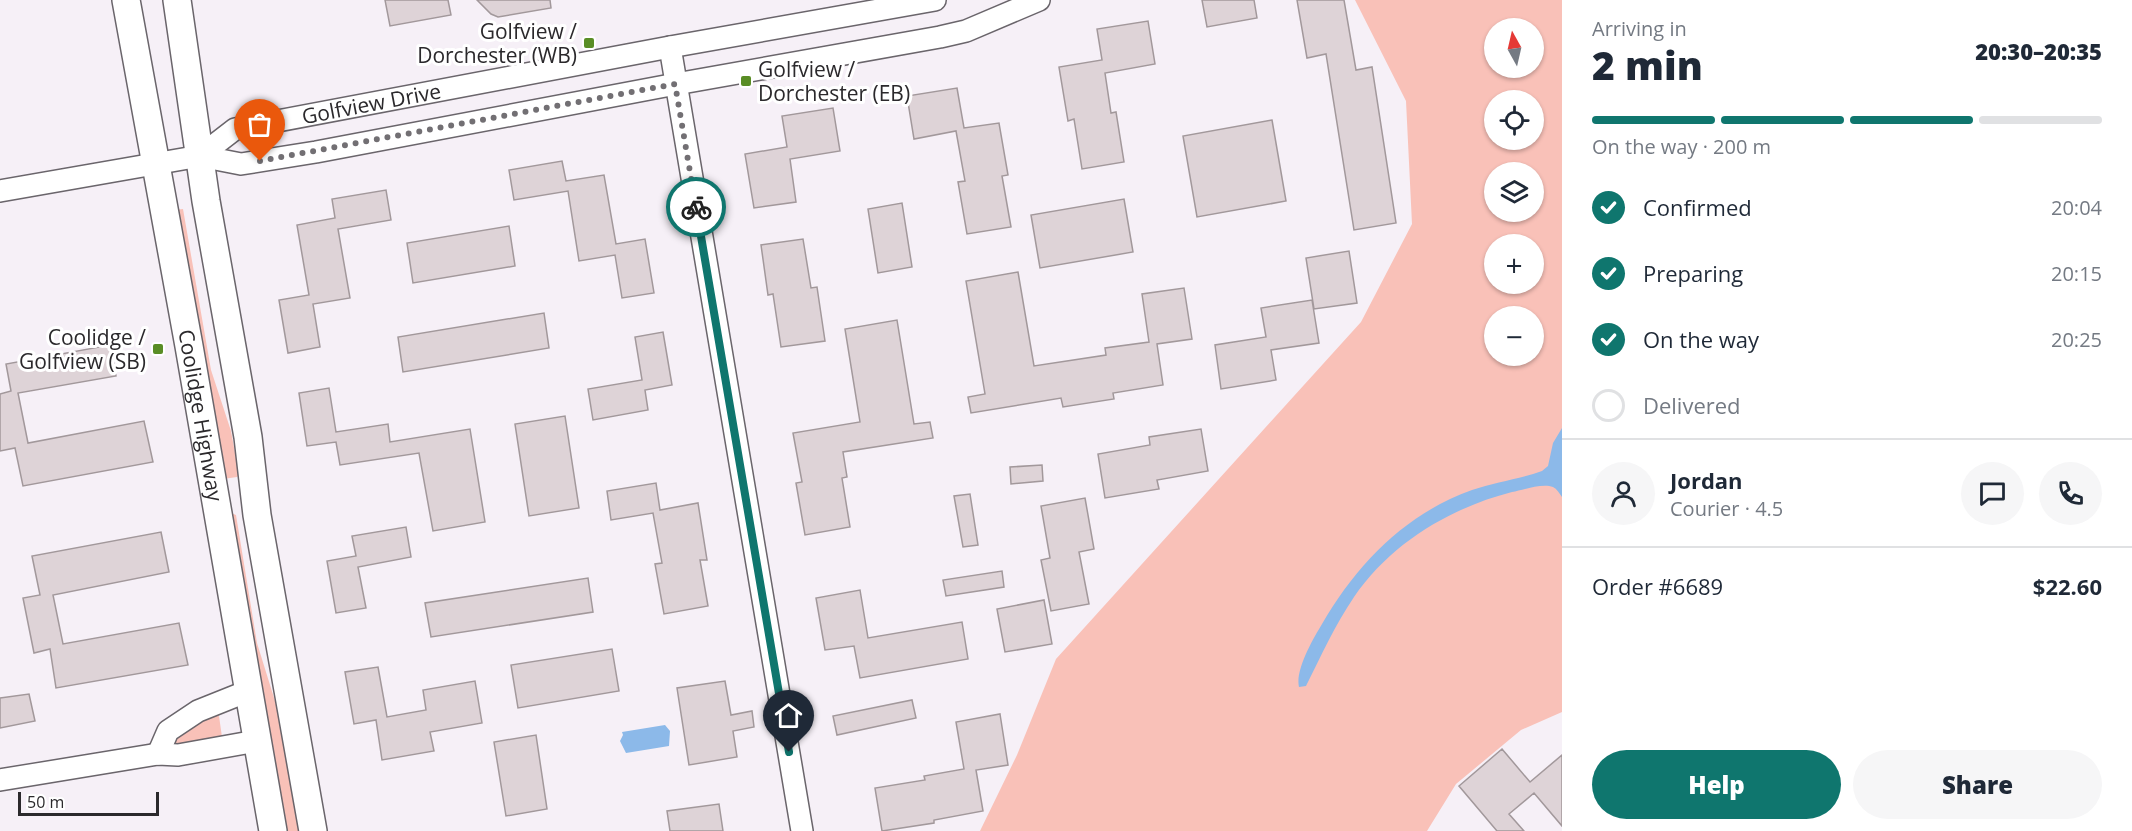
<!DOCTYPE html>
<html lang="en">
<head>
<meta charset="utf-8">
<style>
  body { margin:0; font-family:"Open Sans",sans-serif; background:#f6f6f7; color:#1f2937; height:100vh; display:flex; flex-direction:column; font-size:22px; white-space:nowrap }
  * { box-sizing:border-box; margin:0 }
  p { font-size:20px; color:#747a83 }
  .icon { flex:none; width:33px; height:33px; fill:none; stroke:currentColor; stroke-width:2; stroke-linecap:round; stroke-linejoin:round }
  .map { position:relative; flex:1; overflow:hidden }
  .sheet { display:flex; flex-direction:column; background:#fff; width:570px }
  .sheet>* { flex:none }
  .needle { width:39px; rotate:352deg }
  .fabs { position:absolute; left:1484px; top:18px; display:grid; gap:12px }
  .fabs a { display:grid; place-items:center; width:60px; height:60px; border-radius:50%; background:#fff; box-shadow:0 2px 4px #0004; font-size:30px }
  .scale { position:absolute; left:18px; bottom:15px; width:141px; box-sizing:border-box; padding-left:6px; border:3px solid #2b292c; border-top:0; font-size:16px; line-height:21px; white-space:nowrap; color:#2b292c; -webkit-text-stroke:4px #fff; paint-order:stroke }
  .pin { position:absolute; display:grid; place-items:center; width:51px; height:51px; color:#fff; margin:-62px -26px; border-radius:50% 50% 50% 0; rotate:-45deg; box-shadow:0 0 6px #0007 }
  .pin .icon { rotate:45deg }
  .courier { position:absolute; display:grid; place-items:center; width:60px; height:60px; margin:-30px; border:4px solid #0f766e; border-radius:50%; background:#fff; color:#222; box-shadow:0 2px 8px #0007 }
  .headline em { font-style:normal; font-weight:800 }
  .headline div { display:flex; flex-direction:column-reverse }
  .headline { display:flex; align-items:center; justify-content:space-between; height:102px; padding:0 30px }
  h1 { font-size:39px; font-weight:800; line-height:45px }
  .bar { display:grid; grid-template-columns:repeat(4,1fr); gap:9px 6px; align-content:center; height:72px; padding:0 30px }
  .bar i { height:8px; border-radius:4px; background:#e0e1e3 }
  .bar .on { background:#0f766e }
  .bar p { grid-column:span 4 }
  .line { display:flex; align-items:center; gap:15px; padding:0 30px; border-top:2px solid #e0e1e3 }
  .line div { flex:1 }
  .round { display:grid; place-items:center; flex:none; width:63px; height:63px; border-radius:32px; background:#f6f6f7 }
  ol { padding:0 30px; list-style:none }
  li { display:flex; align-items:center; gap:18px; height:66px }
  li p { margin-inline-start:auto }
  li .icon { padding:6px; border-radius:50%; background:#0f766e; color:#fff; stroke-width:4 }
  li:last-child { color:#747a83 }
  li i { width:33px; height:33px; border:3px solid #e0e1e3; border-radius:50% }
  .button { display:flex; gap:12px; margin-top:auto; padding:12px 30px }
  .button a { flex:1; height:69px; border-radius:36px; background:#0f766e; color:#fff; font-size:24px; font-weight:800; line-height:69px; text-align:center }
  .button a+a { background:#f6f6f7; color:#1f2937 }
  main { display:flex; flex:1; min-height:0 }
  .map>svg:first-child { display:block }
  .green { fill:#f9c1b8; fill-rule:evenodd }
  .water { fill:#8cb9e9 }
  .building { fill:#ded3d7; stroke:#a2989b; stroke-width:1.5 }
  .lines { fill:none; stroke-linecap:round; stroke-linejoin:round }
  .minor-casing { stroke:#6a656b; stroke-width:24 }
  .major-casing { stroke:#6a656b; stroke-width:30 }
  .minor { stroke:#fff; stroke-width:21 }
  .major { stroke:#fff; stroke-width:27 }
  .done { stroke:#726f73; stroke-width:6; stroke-dasharray:0 10.8 }
  .route { stroke:#0f766e; stroke-width:8 }
  .poi-dot { fill:#598d25; stroke:#fff; stroke-width:2 }
  .labels { text-anchor:middle; dominant-baseline:central; stroke-width:6; stroke-linejoin:round; paint-order:stroke }
  .poi-label { font-size:21px; fill:#2b292c; stroke:#fff; text-anchor:end }
  .street-label { font-size:21px; fill:#2b292c; stroke:#fff }
</style>
</head>
<body>
<main>
<div class="map">
<svg width="1562" height="831" viewBox="0 0 1562 831">
  <rect width="100%" height="100%" fill="#f6f0f7"/>
  <path class="green" d="M1355,0H1562V712L1521,730L1456,784L1427,831H980L1017,755L1056,659L1361,322L1412,224L1406,101ZM1494,28H1533V68H1494ZM1494,100H1533V140H1494ZM1494,172H1533V212H1494ZM1494,244H1533V284H1494ZM1494,316H1533V356H1494Z
    M183,209L211,370L231,431L239,475L237,477L223,479L174,210Z
    M231,513L236,515L257,643L279,714L301,831H282Z
    M216,714L219,716L222,737L178,746L173,744L172,740L200,721Z"/>
  <path class="water" d="M1562,428V497C1559,493 1557,489 1553,487C1542,483 1523,490 1512,492C1450,508 1391,543 1354,597C1335,625 1321,656 1306,686L1299,687C1295,670 1313,639 1322,624C1357,564 1405,514 1472,490C1495,482 1520,479 1542,471L1548,466L1553,443Z
    M665,725L670,731L669,746L626,753L620,741L623,735L622,732Z"/>
  <path class="building" d="M385,0H448L451,15L390,26Z
    M477,0H550L551,8L498,17L491,14Z
    M1202,0H1254L1257,18L1207,27Z
    M1297,0H1344L1356,70L1372,67L1396,223L1354,230L1326,54L1307,58Z
    M1148,21L1155,64L1105,73L1111,113L1116,112L1124,162L1082,169L1074,119L1068,121L1059,67L1102,60L1097,29Z
    M957,88L964,128L999,123L1008,175L1002,176L1011,227L967,234L958,182L965,181L956,131L914,139L907,96Z
    M833,108L840,151L790,159L796,202L754,208L745,154L787,147L782,116Z
    M1272,120L1286,201L1197,217L1183,136Z
    M562,161L566,181L604,175L616,244L645,239L654,293L622,298L615,255L579,261L568,191L514,200L509,170Z
    M386,190L391,220L338,229L350,298L313,304L320,347L288,353L279,300L309,295L297,225L335,218L332,199Z
    M1124,199L1133,252L1040,268L1031,215Z
    M902,203L912,267L878,273L868,209Z
    M509,226L515,266L413,283L407,243Z
    M803,239L811,288L817,287L825,341L781,347L773,294L768,295L761,245Z
    M1349,251L1357,303L1314,309L1306,258Z
    M1018,272L1034,366L1106,355L1105,348L1149,342L1142,294L1184,288L1192,339L1157,344L1163,385L1113,393L1114,399L1063,407L1061,398L971,413L968,397L985,394L966,281Z
    M1312,300L1319,343L1271,350L1276,380L1221,389L1215,345L1266,337L1261,308Z
    M544,313L549,348L403,372L398,337Z
    M897,320L914,424L930,422L933,438L843,452L847,477L842,478L850,527L805,535L796,483L802,482L793,433L860,422L845,329Z
    M663,332L672,385L645,390L648,410L593,420L588,389L642,380L635,337Z
    M110,345L116,376L18,393L28,443L144,421L153,462L23,486L15,448L0,451V394L11,391L6,364Z
    M329,388L336,432L388,424L390,442L470,429L485,522L433,531L419,453L340,465L336,442L307,446L299,393Z
    M565,416L579,508L529,516L515,424Z
    M1201,429L1208,471L1157,480L1159,489L1105,498L1098,454L1150,445L1149,437Z
    M1042,465L1043,481L1011,484L1010,467Z
    M656,483L660,510L698,503L707,560H700L708,606L664,614L655,564L662,563L653,513L611,520L607,491Z
    M970,494L978,545L963,547L954,496Z
    M1085,498L1094,549L1079,552L1089,604L1051,611L1041,560L1050,558L1041,506Z
    M406,527L411,557L358,567L366,608L336,613L327,561L356,556L352,536Z
    M161,532L169,572L53,595L63,644L179,623L188,665L56,688L50,649L34,653L23,598L40,595L32,556Z
    M1002,571L1004,587L946,596L943,580Z
    M588,578L593,612L431,637L425,603Z
    M860,590L868,638L962,622L968,659L860,678L854,646L825,650L816,598Z
    M1044,600L1052,644L1005,652L997,609Z
    M612,649L619,691L518,708L511,665Z
    M378,667L387,717L426,710L423,690L475,681L482,723L430,732L434,751L382,760L376,720L354,724L345,672Z
    M725,681L731,715L752,711L754,727L733,731L737,757L689,765L677,688Z
    M29,694L35,721L0,728V698Z
    M912,700L916,718L837,735L833,716Z
    M1000,714L1008,765L976,770L983,811L934,820V823L882,831L875,788L925,780L924,776L964,769L956,722Z
    M536,735L547,809L506,816L494,742Z
    M1502,749L1530,782L1562,755V826L1534,793L1509,814L1524,831H1497L1459,786Z
    M719,804L723,831H670L667,811Z"/>
  <g class="lines">
    <defs>
      <g id="minor">
        <path d="M670,47L802,831"/>
        <path id="s1" d="M200,156L235,129L670,47L935,0"/>
        <path d="M0,191L200,156L241,164L316,152L676,84L940,37L966,31L1039,0"/>
        <path d="M158,754L168,731L198,711L248,691"/>
        <path d="M0,780L158,754L178,755L256,741"/>
      </g>
      <g id="major">
        <path id="s2" d="M126,0L189,346L273,831"/>
        <path d="M177,0L206,201L248,437L257,515L313,831"/>
      </g>
    </defs>
    <use href="#minor" class="minor-casing"/>
    <use href="#major" class="major-casing"/>
    <use href="#minor" class="minor"/>
    <use href="#major" class="major"/>
  </g>
  <g class="lines">
    <path class="done" d="M260,161L675,84L696,207"/>
    <path class="route" d="M696,207L789,752"/>
  </g>
  <g class="poi-dot">
    <rect x="583" y="37" width="12" height="12" rx="3"/>
    <rect x="740" y="75" width="12" height="12" rx="3"/>
    <rect x="152" y="343" width="12" height="12" rx="3"/>
  </g>
  <g class="labels">
    <g class="poi-label">
      <text x="577" y="31">Golfview /<tspan x="577" dy="24">Dorchester (WB)</tspan></text>
      <text x="758" y="69" text-anchor="start">Golfview /<tspan x="758" dy="24">Dorchester (EB)</tspan></text>
      <text x="146" y="337">Coolidge /<tspan x="146" dy="24">Golfview (SB)</tspan></text>
    </g>
    <g class="street-label">
      <text stroke="none"><textPath href="#s1" startOffset="183">Golfview Drive</textPath></text>
      <text stroke="none"><textPath href="#s2" startOffset="422">Coolidge Highway</textPath></text>
    </g>
  </g>
</svg>
<div class="fabs">
<a><svg class="needle" viewBox="-14 -14 28 28"><path d="M0-13l5 13h-10z" fill="#e53935"/><path d="M0 13l5-13h-10z" fill="#747a83"/></svg></a>
<a><svg class="icon" aria-label="locate" viewBox="0 0 24 24"><circle cx="12" cy="12" r="6"/><path d="M12 2v4M12 18v4M2 12h4M18 12h4"/></svg></a>
<a><svg class="icon" aria-label="layers" viewBox="0 0 24 24"><path d="M12 4l9 5-9 5-9-5zM3 14l9 5 9-5"/></svg></a>
<a>+</a>
<a>−</a>
</div>
<div class="scale">50 m</div>
<div class="pin" style="left:260px;top:161px;background:#ea580c"><svg class="icon" aria-label="bag" viewBox="0 0 24 24"><path d="M5 8h14l-1 12H6zM9 8a3 3 0 0 1 6 0"/></svg></div>
<div class="pin" style="left:789px;top:752px;background:#1f2937"><svg class="icon" aria-label="home" viewBox="0 0 24 24"><path d="M3 11l9-7 9 7M6 9v11h12V9"/></svg></div>
<div class="courier" style="left:696px;top:207px"><svg class="icon" aria-label="bike" viewBox="0 0 24 24"><circle cx="6" cy="16" r="4"/><circle cx="18" cy="16" r="4"/><path d="M6 16l4-8h5l3 8M10 8l3 8H6M13 5h3"/></svg></div>
</div>
<section class="sheet">
<div class="headline"><div><h1>2 min</h1><p>Arriving in</p></div><em>20:30–20:35</em></div>
<div class="bar"><i class="on"></i><i class="on"></i><i class="on"></i><i></i><p>On the way · 200 m</p></div>
<ol>
<li><svg class="icon" aria-label="check" viewBox="0 0 24 24"><path d="M5 12l5 5 9-10"/></svg>Confirmed<p>20:04</p></li>
<li><svg class="icon" aria-label="check" viewBox="0 0 24 24"><path d="M5 12l5 5 9-10"/></svg>Preparing<p>20:15</p></li>
<li><svg class="icon" aria-label="check" viewBox="0 0 24 24"><path d="M5 12l5 5 9-10"/></svg>On the way<p>20:25</p></li>
<li><i></i>Delivered</li>
</ol>
<div class="line" style="height:108px"><a class="round"><svg class="icon" aria-label="person" viewBox="0 0 24 24"><circle cx="12" cy="8" r="4"/><path d="M4 21q1-7 8-7t8 7"/></svg></a><div><b>Jordan</b><p>Courier · 4.5</p></div><a class="round"><svg class="icon" aria-label="chat" viewBox="0 0 24 24"><path d="M4 5h16v11H9l-5 4z"/></svg></a><a class="round"><svg class="icon" aria-label="phone" viewBox="0 0 24 24"><path d="M5 4h4l2 5-3 2q2 4 5 5l2-3 5 2v4C11 20 4 13 5 4z"/></svg></a></div>
<div class="line" style="height:78px"><div>Order #6689</div><b>$22.60</b></div>
<div class="button"><a>Help</a><a>Share</a></div>
</section>
</main>
</body>
</html>
